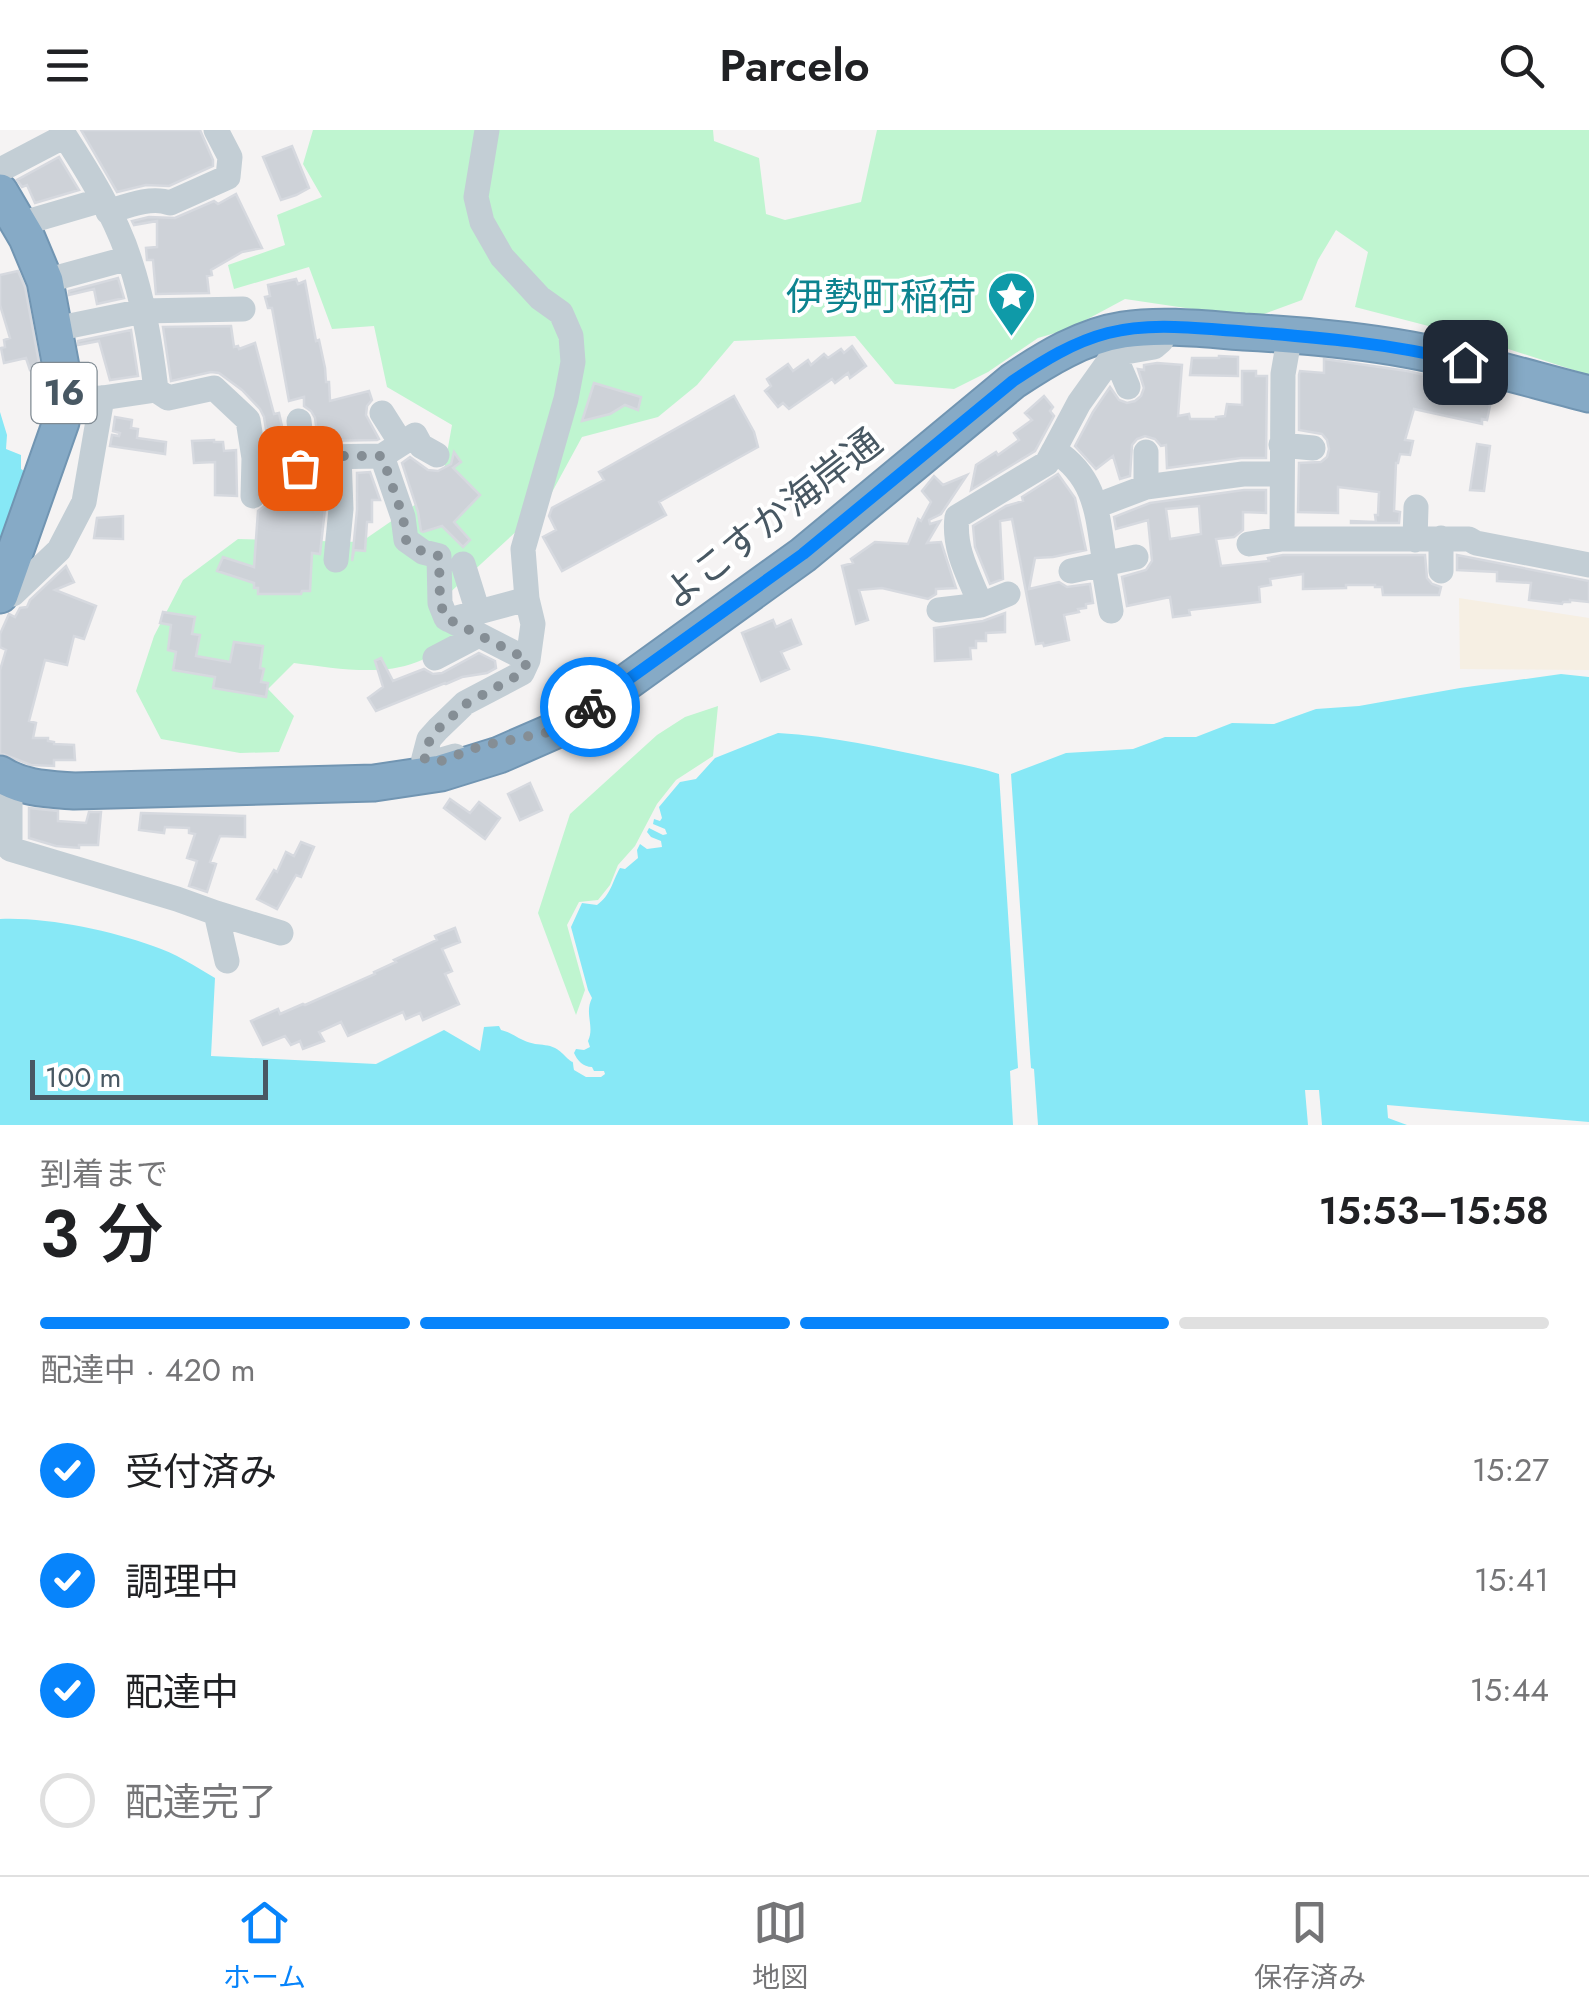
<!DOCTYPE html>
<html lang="ja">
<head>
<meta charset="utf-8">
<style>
  body { margin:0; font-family:Jost,"Noto Sans JP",sans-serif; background:#f6f6f6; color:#202124; height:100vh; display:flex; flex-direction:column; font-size:38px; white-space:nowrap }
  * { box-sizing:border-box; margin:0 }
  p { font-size:32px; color:#757577 }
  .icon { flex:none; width:55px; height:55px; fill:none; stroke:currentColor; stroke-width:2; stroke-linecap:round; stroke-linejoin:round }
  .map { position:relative; height:995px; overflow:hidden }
  .panel { display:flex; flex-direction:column; background:#fff; flex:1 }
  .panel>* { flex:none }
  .scale { position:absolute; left:30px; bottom:25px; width:238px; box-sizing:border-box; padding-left:10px; border:5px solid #485863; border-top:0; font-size:28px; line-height:35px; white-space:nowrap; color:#485863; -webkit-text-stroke:8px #fff; paint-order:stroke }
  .pin { position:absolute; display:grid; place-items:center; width:85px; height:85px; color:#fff; margin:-42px; border-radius:20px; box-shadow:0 5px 15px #0006 }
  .courier { position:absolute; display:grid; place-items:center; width:100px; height:100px; margin:-50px; border:8px solid #0784fb; border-radius:50%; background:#fff; color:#222; box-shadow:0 2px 12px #0007 }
  .head em { font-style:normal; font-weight:600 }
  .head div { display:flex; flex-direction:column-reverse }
  .head { display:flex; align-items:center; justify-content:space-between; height:170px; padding:0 40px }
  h1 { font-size:65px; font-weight:600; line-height:75px }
  .bar { display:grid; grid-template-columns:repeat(4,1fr); gap:15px 10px; align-content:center; height:120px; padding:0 40px }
  .bar i { height:12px; border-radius:8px; background:#e0e0e0 }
  .bar .on { background:#0784fb }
  .bar p { grid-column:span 4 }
  ol { padding:0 40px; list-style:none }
  li { display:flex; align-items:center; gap:30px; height:110px }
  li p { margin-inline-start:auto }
  li .icon { padding:10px; border-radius:50%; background:#0784fb; color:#fff; stroke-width:4 }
  li:last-child { color:#757577 }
  li i { width:55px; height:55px; border:5px solid #e0e0e0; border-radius:50% }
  header { display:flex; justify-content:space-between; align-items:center; height:130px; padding:0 40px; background:#fff; font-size:45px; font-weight:600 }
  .dock { display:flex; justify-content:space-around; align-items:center; height:140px; border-top:2px solid #e0e0e0; background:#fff; font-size:28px; color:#757577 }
  .dock a { display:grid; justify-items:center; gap:5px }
  .dock .on { color:#0784fb }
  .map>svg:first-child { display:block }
  .green { fill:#bff5d0 }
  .sand { fill:#f6efe3 }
  .water { fill:#87e8f6 }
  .pier { fill:#f5f3f3 }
  .building { fill:#ced2d8; stroke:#d6d9df; stroke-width:2.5; fill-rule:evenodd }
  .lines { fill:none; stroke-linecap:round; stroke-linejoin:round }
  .highway-casing { stroke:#7195b2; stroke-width:39 }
  .minor { stroke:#c3ced5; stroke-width:25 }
  .highway { stroke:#86aac6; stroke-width:35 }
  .done { stroke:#858e95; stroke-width:10; stroke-dasharray:0 18 }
  .route { stroke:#0784fb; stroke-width:12 }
  .labels { text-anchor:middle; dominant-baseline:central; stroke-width:8; stroke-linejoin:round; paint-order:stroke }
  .shield { fill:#fff; stroke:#7f8a92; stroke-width:2.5 }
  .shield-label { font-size:35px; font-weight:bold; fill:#485863 }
  .culture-label { font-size:38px; fill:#0d838f; stroke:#fff; text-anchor:end }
  .street-label { font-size:38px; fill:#485863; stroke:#fff }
</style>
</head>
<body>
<header><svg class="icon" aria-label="menu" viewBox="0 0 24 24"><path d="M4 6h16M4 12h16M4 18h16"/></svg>Parcelo<svg class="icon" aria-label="search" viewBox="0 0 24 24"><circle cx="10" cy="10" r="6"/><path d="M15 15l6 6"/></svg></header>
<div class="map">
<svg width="1589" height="995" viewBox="0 0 1589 995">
  <rect width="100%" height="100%" fill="#f5f3f3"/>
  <path class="green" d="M313,0H713L714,11L759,28L766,84L785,90L861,72L877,0H1589V245L1471,207L1355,177L1368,122L1336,100L1318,130L1302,170L1253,188L1125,169L1069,199L1038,208L988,242L954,259L895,254L855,206L734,211L697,255L658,287L582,307L545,375L444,468L456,502C418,554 350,540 294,533L268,559L294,586L279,622L240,623L161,609L136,561L154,506L183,450L238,409L361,412L441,357L452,295L387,257L374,196L332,199L309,137L234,159L228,135L285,115L277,85L322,67L303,34Z
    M718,576L713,626L676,650L657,674L635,716L618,735L610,755L598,770L579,772L567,795L585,860L576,885L538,783L570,684L657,605L685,587Z"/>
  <path class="sand" d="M1459,468L1589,488V540L1460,539Z"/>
  <path class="water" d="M0,282L7,305L6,319L21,325V339L29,344L0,419Z
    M1561,544L1589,547V995H1322L1319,960H1305L1308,995H1038L1034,939L1031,938L1011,644L1066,623L1133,619L1165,607H1196L1232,593L1274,594L1316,579L1359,576L1460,558Z
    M778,603C832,606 884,618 936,629C958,634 978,637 999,644L1018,938L1010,941L1013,995H0V789C46,787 109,800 153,816C175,823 195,836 215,848L211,926L376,934L444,900L480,921L484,897L499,896L501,900C510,902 514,906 523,910C541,919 550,909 566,927C575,936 572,927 574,940L586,947H601L605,944L604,941H594L592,937C583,937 577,930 574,923L576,919L584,920L590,917L588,911C595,896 584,884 592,868L588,860L571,797L582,773L597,775C611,765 612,752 620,738L625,739L638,728L637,720L640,714L647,719L662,717L661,711L651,707L647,702L649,698L663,705L667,704L665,699L653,694L654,689L660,691L662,688L659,677L680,652L696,649L715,628Z"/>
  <path class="pier" d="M1000,640L1004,644L1023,938L1021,942L1015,944L1018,995H1015L1011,941L1020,940Z
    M1387,975L1589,992V995H1407L1388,988Z"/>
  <path class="building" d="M81,0H200L213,30V36L169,56L146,55L117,62Z
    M292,16L309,58L296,65L281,70L263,27Z
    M59,27L79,60L35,73L27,55L22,57L17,50Z
    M236,64L262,118L242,122L211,140L212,145L207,146L209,163L156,164L153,130H147L146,118L157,117V91L134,95L132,91L149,87L175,88L214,71L218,74Z
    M18,141L25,157L40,238L30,240L26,228L4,233L1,218L5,217L4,210L10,208L0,175V145Z
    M118,148L124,168L97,174L94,159L69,165V161Z
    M296,149L298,154L305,151L316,211L319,210L325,238L326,252H329L330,271L369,261L372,270L367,276L366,285L379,309L377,310L318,311L315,288L311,281L304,276V267L289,271L272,178H268L265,167L270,166L268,155Z
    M231,196L234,217L238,216L239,219L255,213L274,284L279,283L285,310L268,312L264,287L260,279L242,260L219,243L211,242L171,251L163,197Z
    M131,200L138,246L110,250L99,211L78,215V211Z
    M852,216L866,236L850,248L848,243L835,253L832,249L789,279L783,273L778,277L765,261L771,256L767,249L788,234L793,241L808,230L811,235L824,224L828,228L841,219L844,223Z
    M1219,226L1238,227V246L1190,245L1192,228H1219Z
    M1324,229L1407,241L1425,245L1424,247L1478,259L1490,276L1487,290L1482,289V294L1414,279L1405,310L1413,311L1410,325L1400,324L1398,333H1396L1394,381L1400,382L1399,393H1351V391L1376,392L1375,385H1378L1379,362L1338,357V383L1298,382L1299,333L1321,332L1327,327L1329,319L1327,310L1322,304L1299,300V245L1300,241L1324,243Z
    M1157,233L1182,235L1178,286L1189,284L1190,289H1216V287L1225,286L1227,274L1242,275V241H1256V246H1267L1266,328H1241L1167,338L1166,315L1161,316L1155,309L1145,306L1137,309L1132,315L1130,346L1120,349L1113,326L1096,339L1075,316L1093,282L1110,257L1119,270L1127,273L1135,271L1141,266L1144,258L1138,239L1144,240V235Z
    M594,253L641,267L638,280L625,275L610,284L582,291Z
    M734,266L754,302L758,317L659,372L666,385L562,441L543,407L556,400L549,386L552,378L604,350L599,342Z
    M1044,266L1053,277L1050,281L1054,286L1035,321L971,360L976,335L996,322L998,325L1019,310L1014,303L1032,290L1025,283Z
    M115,287L132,290L131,298L138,299L137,308L166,312L165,324L110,316L112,305L119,306L120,303L113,301Z
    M214,310V312H223L224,321L236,320L237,366L215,365V332L194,333L192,311Z
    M1477,314L1490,316L1484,361L1470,360Z
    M454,322L461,332L453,338L480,365L454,392L470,410L463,417L442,396L423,402L421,401L418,382L402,333L410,327L428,340L438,341L451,334Z
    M370,342L380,370H372V392H367L365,421L354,420L352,431L357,380V343Z
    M270,344H285V362L290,369L297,372L306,371L313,366L316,356L324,357L325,379L320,424L312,423L310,461H302L301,464H258V458H254V453L217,441L223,427L254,437L258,381L267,374Z
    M1058,344L1075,368L1086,420L1053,427L1035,428L1029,459L1059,452L1067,457L1090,454L1093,473L1086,474V478L1078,479L1079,482L1064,485L1069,510L1044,516L1043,513L1036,514L1012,389L1000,391L1003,449L990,454L975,417L973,396L1006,376L1023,371L1022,367Z
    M967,345L941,384L929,390L930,394L940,391L927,413L941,412L956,458L936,459V464L928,469L882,458L859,460L868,490L856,494L842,436L853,433L851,429L875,412L908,414L918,389L921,391L931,372L922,361L934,346L943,355Z
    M1244,360H1266V383L1243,382V400L1234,407L1216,409L1221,436L1269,431L1268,428L1283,425H1425L1427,448L1432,454L1441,457L1439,465H1383L1382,457H1375V455H1346V458L1303,459V444L1270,449L1271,455L1259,457L1260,472L1189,480L1190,485L1173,487L1170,467L1127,476L1122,447L1146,440L1152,431L1148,390L1116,399L1114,387L1150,373ZM1199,376L1201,404L1170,409L1166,379Z
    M123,386V409L94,408L97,388Z
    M1457,425L1589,451V472L1570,470V472H1563L1562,474L1529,470L1531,453L1497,451V442L1457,440Z
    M66,436L74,452L55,460L96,476L84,509L74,506L67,535L45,530L29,591L36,593L33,608H48V611L54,612V614L74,615L75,630H54V636L31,635L0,623V540L6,520L0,517V504L9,484L15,487L20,478L27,477L30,470Z
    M163,482L195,487L192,504L200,505L196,526L230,532L234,512L263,516L260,538L264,539L261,552L268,553L266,567L213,558L215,547L173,540L176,522L168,520L171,495L160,493Z
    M1005,483V502L986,503V511H976V518H970L971,529L935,531L934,498L983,491Z
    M773,490L776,497L791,490L801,514L781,522L789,539L761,551L742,503Z
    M479,523L495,531L496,538L487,543L462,547L446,554L445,553L376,581L368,568L383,557L375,531L381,528L393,551L424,539L433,544L442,543Z
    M530,653L542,680L520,690L508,664Z
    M450,669L470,683L479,672L500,688L485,709L444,678Z
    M29,678L58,681V691L86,693L89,682H101L98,715H79V718L56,716L29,708Z
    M141,683L245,686V707L220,706L210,732L216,734L207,762L189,756L197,731L187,728L195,704L189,703V698L165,697L164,703L139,700Z
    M301,712L314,717L301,747L296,745L277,779L257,769L274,740L277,742L286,722L294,726Z
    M455,798L460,812L442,819L452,841L445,844L459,874L423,890L420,883L406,889L403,882L348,906L341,892L319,902L324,911L303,919L300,911L291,915L285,906L263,915L251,891L278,879L280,884L303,874L305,875L375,844L374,842L396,832L394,830L437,810L435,806Z"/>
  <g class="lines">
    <defs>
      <path id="highway" d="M0,62L27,108L45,151L64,253L65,270L61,292L0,465
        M0,644C24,659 46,659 74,661L374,653L441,643L499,625L554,601L606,567L803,425L1013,251C1046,229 1083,206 1123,200C1162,194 1205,199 1244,202C1300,205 1356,210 1411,220C1471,231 1530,249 1589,264"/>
    </defs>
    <use href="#highway" class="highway-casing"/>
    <path class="minor" d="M61,0C87,40 116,86 130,131C144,173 151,217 156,260L102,268L65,270
      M0,40L65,6
      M108,82C127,76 151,66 170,73L228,47L230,27L216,0
      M20,94L102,70
      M45,151L129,128
      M55,199L143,181L243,179
      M1114,224L1128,257
      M156,260L168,268L214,258L248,290L254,328L382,326L403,387L406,410L423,422L439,426L440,473L446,488L528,530
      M382,283L401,313
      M299,291L303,326L300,356
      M1281,315L1313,318
      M1146,322V357
      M382,326L415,305L421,316L437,325
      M253,366L254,328
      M1096,376L1146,357L1243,344H1281
      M1282,409L1283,244L1290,204
      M1415,410L1416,377
      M1249,414L1282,409H1469L1476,413L1589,435
      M336,430L341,379L339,327
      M463,434L478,482
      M1103,434L1111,481
      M1105,434C1097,385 1098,349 1054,320L1079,273L1114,224L1154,217L1161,211V198
      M1071,441L1136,427
      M1441,441V408
      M1,464H13L59,420L84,372L102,268
      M981,475C969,446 953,419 957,387L1047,333L1054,320
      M939,480L981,475L1008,464
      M449,490L527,469
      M435,528L479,505
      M455,626L431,633L424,628L429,609L438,599L465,573L522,543L528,530L533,494L527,469L523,419L566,269L573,232L571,206L561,183L540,168L502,127L482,92L476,67L487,0
      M15,653L10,665V719L177,769L216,783L227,831
      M216,783L281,803"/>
    <use href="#highway" class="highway"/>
  </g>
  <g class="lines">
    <path class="done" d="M300,338L302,326H382L403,387L406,410L423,422L439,426L440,473L446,488L528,530L522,543L466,574L438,599L430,609L424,628L431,632L441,631L481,616L554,601L590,577"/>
    <path class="route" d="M590,577L803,424L1013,251C1043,231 1073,212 1108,203C1149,192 1196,198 1238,201C1314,207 1390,213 1465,232"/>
  </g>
  <defs>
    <symbol id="sight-pin" viewBox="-11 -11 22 30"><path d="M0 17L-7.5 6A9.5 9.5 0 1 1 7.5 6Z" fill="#0f9aa8" stroke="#fff"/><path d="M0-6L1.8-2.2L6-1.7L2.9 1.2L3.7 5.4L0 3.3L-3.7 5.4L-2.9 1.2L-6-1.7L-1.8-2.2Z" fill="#fff"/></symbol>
  </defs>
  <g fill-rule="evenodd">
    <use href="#sight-pin" x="984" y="138" width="55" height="75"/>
  </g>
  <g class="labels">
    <rect class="shield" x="31.5" y="233" width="65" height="60" rx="8"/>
    <g class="shield-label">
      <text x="64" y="263">16</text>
    </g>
    <g class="culture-label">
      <text x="976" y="166">伊勢町稲荷</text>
    </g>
    <g class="street-label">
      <text transform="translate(772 388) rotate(-38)">よこすか海岸通</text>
    </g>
  </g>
</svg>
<div class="scale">100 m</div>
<div class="pin" style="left:300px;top:338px;background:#ea580c"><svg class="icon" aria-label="bag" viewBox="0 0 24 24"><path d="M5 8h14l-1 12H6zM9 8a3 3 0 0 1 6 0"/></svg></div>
<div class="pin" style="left:1465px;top:232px;background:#1f2937"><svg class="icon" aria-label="home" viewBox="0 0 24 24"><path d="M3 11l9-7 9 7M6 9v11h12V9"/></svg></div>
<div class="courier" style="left:590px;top:577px"><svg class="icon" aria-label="bike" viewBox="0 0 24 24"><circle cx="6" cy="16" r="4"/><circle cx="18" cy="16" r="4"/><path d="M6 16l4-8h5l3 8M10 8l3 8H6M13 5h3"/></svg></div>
</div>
<section class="panel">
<div class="head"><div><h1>3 分</h1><p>到着まで</p></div><em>15:53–15:58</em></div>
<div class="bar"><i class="on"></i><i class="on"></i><i class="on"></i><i></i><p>配達中 · 420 m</p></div>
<ol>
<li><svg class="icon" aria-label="check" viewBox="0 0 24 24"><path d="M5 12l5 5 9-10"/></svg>受付済み<p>15:27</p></li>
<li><svg class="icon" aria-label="check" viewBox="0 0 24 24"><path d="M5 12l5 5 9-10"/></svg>調理中<p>15:41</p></li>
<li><svg class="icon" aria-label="check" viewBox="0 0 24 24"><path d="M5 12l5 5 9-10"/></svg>配達中<p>15:44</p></li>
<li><i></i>配達完了</li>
</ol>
</section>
<nav class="dock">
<a class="on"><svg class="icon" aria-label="home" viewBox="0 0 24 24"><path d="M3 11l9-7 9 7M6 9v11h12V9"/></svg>ホーム</a>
<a><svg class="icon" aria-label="map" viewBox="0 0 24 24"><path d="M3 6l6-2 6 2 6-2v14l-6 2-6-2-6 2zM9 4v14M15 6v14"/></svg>地図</a>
<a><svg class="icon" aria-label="saved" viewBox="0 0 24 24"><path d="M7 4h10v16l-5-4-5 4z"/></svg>保存済み</a>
</nav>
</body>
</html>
